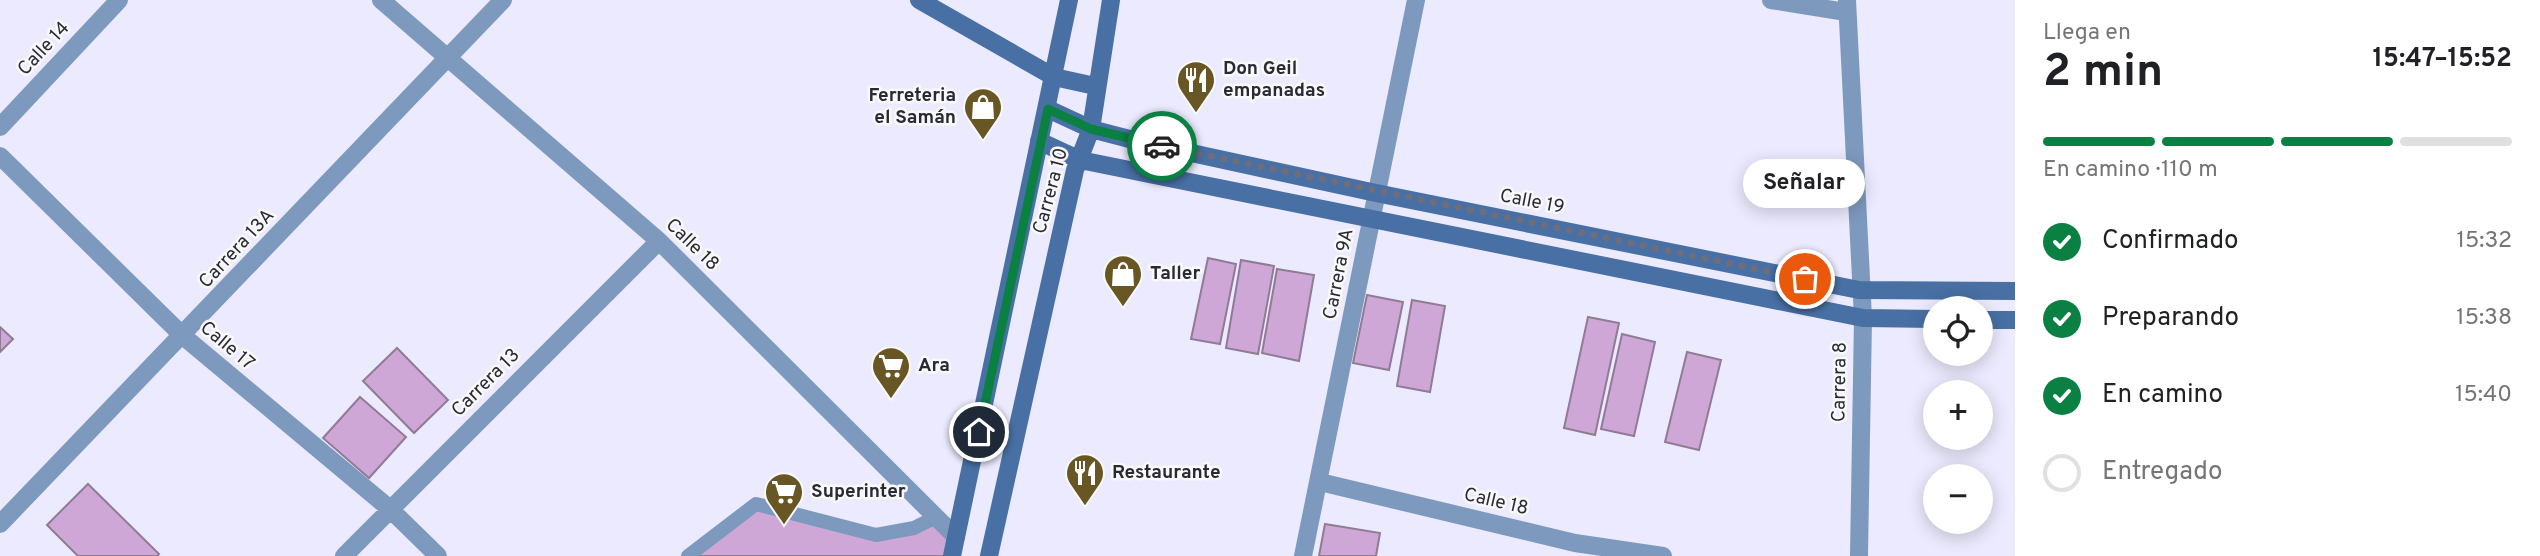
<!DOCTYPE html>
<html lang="es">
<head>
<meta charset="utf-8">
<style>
  body { margin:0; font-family:Overpass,sans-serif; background:#f2f2f2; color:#202124; height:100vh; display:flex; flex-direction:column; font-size:26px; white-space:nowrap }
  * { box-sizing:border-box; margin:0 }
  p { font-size:23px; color:#757577 }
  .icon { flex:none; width:38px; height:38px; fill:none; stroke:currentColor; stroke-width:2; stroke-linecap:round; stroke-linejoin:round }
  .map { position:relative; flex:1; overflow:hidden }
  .side { display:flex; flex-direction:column; background:#fff; width:525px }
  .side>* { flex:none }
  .controls { position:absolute; left:1923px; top:296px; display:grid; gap:14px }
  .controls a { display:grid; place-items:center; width:70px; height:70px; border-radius:50%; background:#fff; box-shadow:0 4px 18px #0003; font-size:35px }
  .pin { position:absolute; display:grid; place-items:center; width:60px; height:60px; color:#fff; margin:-30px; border:4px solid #fff; border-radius:50%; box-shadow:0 2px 7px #0007 }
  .courier { position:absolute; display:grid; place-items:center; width:70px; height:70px; margin:-35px; border:5px solid #0b8043; border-radius:50%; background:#fff; color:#222; box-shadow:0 2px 9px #0007 }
  .bubble { position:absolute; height:49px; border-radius:24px; background:#fff; box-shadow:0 4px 18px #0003; font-size:23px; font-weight:700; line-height:49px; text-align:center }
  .headline em { font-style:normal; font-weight:700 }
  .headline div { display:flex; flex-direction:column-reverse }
  .headline { display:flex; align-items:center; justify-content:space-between; height:119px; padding:0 28px }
  h1 { font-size:46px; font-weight:700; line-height:52px }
  .bar { display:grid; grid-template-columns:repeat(4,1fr); gap:10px 7px; align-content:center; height:84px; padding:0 28px }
  .bar i { height:9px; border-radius:5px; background:#e0e0e0 }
  .bar .on { background:#0b8043 }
  .bar p { grid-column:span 4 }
  ol { padding:0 28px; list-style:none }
  li { display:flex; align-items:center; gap:21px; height:77px }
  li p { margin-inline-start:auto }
  li .icon { padding:7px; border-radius:50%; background:#0b8043; color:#fff; stroke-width:4 }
  li:last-child { color:#757577 }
  li i { width:38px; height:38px; border:4px solid #e0e0e0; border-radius:50% }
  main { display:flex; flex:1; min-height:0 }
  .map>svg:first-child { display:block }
  .building { fill:#cfa7d7; stroke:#907b95; stroke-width:2 }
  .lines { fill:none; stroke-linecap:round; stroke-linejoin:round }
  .lane { stroke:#7e99be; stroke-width:14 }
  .street { stroke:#7e99be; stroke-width:18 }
  .secondary { stroke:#4870a5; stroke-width:18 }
  .done { stroke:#6e6d7c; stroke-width:7; stroke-dasharray:0 12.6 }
  .route { stroke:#0b8043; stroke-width:9 }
  .labels { text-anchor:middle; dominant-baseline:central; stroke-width:5; stroke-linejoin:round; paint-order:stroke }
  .street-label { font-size:19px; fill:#2a2a36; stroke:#f9f9f9 }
  .poi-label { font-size:19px; font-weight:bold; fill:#2a2a36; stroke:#f9f9f9; text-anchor:start }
</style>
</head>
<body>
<main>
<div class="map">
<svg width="2015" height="556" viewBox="0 0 2015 556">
  <rect width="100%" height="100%" fill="#ebeafe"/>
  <path class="building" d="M1208,258L1236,264L1220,344L1191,339Z
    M1241,260L1274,266L1258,354L1226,348Z
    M1277,269L1314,275L1299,361L1262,353Z
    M1367,295L1403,302L1389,370L1353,363Z
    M1412,300L1445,306L1430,392L1397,386Z
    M1588,317L1619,323L1595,435L1564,428Z
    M0,327L13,339L0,352Z
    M1622,334L1655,342L1634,436L1601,429Z
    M397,348L448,400L414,433L363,381Z
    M1687,352L1721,360L1699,450L1665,442Z
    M360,397L406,437L369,478L323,438Z
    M88,484L159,554L157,556H78L47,525Z
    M756,504L876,535L936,517L956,537L952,556H688Z
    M1325,524L1380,533L1376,556H1319Z"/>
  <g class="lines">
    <path class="lane" d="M688,556L756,504L876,535L914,528L936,517"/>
    <path class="street" d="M381,0L659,241L956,537
      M1771,0L1846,12
      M1847,0L1863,318L1859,556
      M0,127L119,0
      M0,156L183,336L390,509L438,556
      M1320,482L1575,543L1663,556
      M0,524L503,0
      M344,556L659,241
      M1303,556L1416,0"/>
    <path class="secondary" d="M919,0L1054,77L1095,86
      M1048,109L1091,129L1141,142L1376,193L1859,290L2015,291
      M1039,141L1080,160L1863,318L1936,319
      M1981,320H2015
      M952,556L1069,0
      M989,556L1075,170L1091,129L1111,0"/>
  </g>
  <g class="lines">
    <path class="done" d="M1162,146L1805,279"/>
    <path class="route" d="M979,432L1048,109L1091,129L1162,146"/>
  </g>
  <defs>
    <symbol id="restaurant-pin" viewBox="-11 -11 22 30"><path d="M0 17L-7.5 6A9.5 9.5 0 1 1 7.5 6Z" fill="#685624" stroke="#f9f9f9"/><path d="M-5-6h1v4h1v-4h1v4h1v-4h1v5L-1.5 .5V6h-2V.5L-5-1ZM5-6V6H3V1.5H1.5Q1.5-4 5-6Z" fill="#fff"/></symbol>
    <symbol id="shop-pin" viewBox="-11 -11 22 30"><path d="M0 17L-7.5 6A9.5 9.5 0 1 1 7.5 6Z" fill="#685624" stroke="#f9f9f9"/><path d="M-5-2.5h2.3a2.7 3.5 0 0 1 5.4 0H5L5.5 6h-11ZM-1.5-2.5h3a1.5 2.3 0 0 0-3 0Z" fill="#fff"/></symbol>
    <symbol id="supermarket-pin" viewBox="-11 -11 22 30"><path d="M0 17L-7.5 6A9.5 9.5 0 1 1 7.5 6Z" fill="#685624" stroke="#f9f9f9"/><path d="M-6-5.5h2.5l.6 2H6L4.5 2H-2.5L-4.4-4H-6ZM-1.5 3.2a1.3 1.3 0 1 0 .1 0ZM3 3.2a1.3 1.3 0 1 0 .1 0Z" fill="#fff"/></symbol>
  </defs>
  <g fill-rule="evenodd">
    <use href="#restaurant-pin" x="1174" y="58" width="44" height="60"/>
    <use href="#shop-pin" x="961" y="85" width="44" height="60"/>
    <use href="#shop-pin" x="1101" y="252" width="44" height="60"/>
    <use href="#supermarket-pin" x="869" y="344" width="44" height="60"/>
    <use href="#restaurant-pin" x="1063" y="451" width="44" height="60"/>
    <use href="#supermarket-pin" x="762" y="470" width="44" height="60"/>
  </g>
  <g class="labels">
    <g class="street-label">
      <text transform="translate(44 49) rotate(-47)">Calle 14</text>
      <text transform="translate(1051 191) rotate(-75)">Carrera 10</text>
      <text transform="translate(1532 202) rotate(11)">Calle 19</text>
      <text transform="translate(692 245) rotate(44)">Calle 18</text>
      <text transform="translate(237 249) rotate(-47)">Carrera 13A</text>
      <text transform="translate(1339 274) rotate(-79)">Carrera 9A</text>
      <text transform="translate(227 346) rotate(40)">Calle 17</text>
      <text transform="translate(1840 382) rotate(-89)">Carrera 8</text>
      <text transform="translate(486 383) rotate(-45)">Carrera 13</text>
      <text transform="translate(1496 502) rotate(13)">Calle 18</text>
    </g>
    <g class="poi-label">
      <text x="1223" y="69">Don Geil<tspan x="1223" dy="22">empanadas</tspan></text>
      <text x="956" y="96" text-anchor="end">Ferreteria<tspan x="956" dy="22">el Samán</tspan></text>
      <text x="1150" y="274">Taller</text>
      <text x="918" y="366">Ara</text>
      <text x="1112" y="473">Restaurante</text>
      <text x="811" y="492">Superinter</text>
    </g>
  </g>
</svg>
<div class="controls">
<a><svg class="icon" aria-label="locate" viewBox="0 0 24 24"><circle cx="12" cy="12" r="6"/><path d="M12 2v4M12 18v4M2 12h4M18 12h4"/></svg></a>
<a>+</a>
<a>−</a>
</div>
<div class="pin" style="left:1805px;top:279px;background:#ea580c"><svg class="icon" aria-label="bag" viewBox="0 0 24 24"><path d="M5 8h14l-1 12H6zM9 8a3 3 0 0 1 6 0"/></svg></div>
<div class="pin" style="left:979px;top:432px;background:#1f2937"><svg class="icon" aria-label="home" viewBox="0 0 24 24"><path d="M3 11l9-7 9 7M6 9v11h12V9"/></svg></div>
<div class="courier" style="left:1162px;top:146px"><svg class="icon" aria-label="car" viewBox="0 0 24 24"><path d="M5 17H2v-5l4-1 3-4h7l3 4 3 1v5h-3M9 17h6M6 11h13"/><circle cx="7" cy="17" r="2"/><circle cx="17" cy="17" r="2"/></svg></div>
<div class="bubble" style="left:1743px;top:159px;width:122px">Señalar</div>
</div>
<section class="side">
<div class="headline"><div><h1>2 min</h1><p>Llega en</p></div><em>15:47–15:52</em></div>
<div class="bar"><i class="on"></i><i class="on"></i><i class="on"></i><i></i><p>En camino · 110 m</p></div>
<ol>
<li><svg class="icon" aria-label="check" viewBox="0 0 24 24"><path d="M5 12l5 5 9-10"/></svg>Confirmado<p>15:32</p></li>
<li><svg class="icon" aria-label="check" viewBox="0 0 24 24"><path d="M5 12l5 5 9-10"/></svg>Preparando<p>15:38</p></li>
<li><svg class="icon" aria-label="check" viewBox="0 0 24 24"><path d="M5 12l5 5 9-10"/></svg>En camino<p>15:40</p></li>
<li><i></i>Entregado</li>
</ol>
</section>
</main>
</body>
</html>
